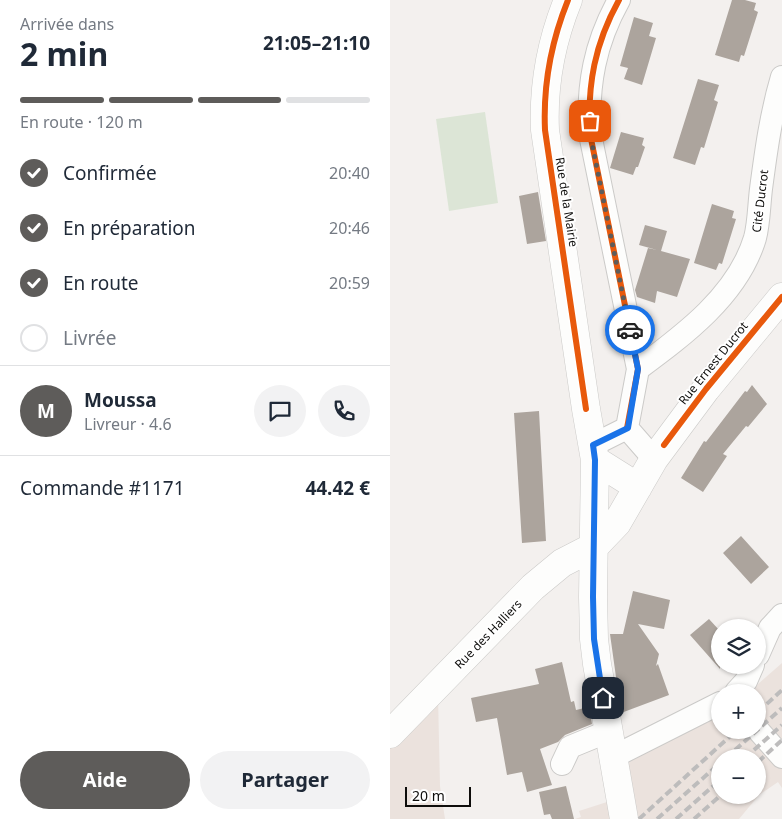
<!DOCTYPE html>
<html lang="fr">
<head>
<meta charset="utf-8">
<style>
  body { margin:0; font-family:"Noto Sans",sans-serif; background:#f2f2f3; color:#1f2937; height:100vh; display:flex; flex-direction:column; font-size:19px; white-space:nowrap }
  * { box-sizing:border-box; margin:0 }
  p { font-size:16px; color:#747a83 }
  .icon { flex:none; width:28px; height:28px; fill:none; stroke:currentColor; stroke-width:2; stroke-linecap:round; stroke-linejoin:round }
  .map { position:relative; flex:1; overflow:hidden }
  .drawer { display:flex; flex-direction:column; background:#fff; width:390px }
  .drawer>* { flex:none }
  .tools { position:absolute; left:321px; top:619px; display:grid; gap:10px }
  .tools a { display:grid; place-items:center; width:55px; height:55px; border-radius:50%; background:#fff; box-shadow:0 1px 4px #0004; font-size:25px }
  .scale { position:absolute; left:15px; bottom:12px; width:66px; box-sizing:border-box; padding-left:5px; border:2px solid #0e0d0b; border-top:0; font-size:14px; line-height:18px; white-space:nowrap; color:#0e0d0b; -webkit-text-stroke:4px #fff; paint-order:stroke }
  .pin { position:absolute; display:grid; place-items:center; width:42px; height:42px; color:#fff; margin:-21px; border-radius:10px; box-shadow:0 2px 8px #0006 }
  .courier { position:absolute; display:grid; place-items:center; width:50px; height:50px; margin:-25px; border:4px solid #1a73e8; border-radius:50%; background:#fff; color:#222; box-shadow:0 1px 6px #0007 }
  .overview em { font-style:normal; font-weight:700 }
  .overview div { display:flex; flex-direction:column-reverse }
  .overview { display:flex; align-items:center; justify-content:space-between; height:85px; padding:0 20px }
  h1 { font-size:32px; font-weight:700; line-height:38px }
  .bar { display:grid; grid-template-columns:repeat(4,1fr); gap:8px 5px; align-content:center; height:60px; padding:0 20px }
  .bar i { height:6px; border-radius:4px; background:#e0e1e3 }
  .bar .on { background:#5e5c5a }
  .bar p { grid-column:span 4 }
  .line { display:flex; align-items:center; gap:12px; padding:0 20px; border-top:1px solid #e0e1e3 }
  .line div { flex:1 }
  .round { display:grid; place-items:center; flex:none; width:52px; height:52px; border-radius:26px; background:#f2f2f3 }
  ol { padding:0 20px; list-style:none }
  li { display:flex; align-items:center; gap:15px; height:55px }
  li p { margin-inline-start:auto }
  li .icon { padding:5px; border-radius:50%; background:#5e5c5a; color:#fff; stroke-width:4 }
  li:last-child { color:#747a83 }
  li i { width:28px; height:28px; border:2px solid #e0e1e3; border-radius:50% }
  .cta { display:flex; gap:10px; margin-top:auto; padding:10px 20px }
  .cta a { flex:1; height:58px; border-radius:30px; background:#5e5c5a; color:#fff; font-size:20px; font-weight:700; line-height:58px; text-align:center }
  .cta a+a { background:#f2f2f3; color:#1f2937 }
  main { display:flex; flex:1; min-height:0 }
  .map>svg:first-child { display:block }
  .built { fill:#ebe2dd; fill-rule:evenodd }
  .green { fill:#dce5d6 }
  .building { fill:#aca49d }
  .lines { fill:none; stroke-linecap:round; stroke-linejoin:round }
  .minor-casing { stroke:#cbcac8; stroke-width:24 }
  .major-casing { stroke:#cbcac8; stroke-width:29 }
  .minor { stroke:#fdfdfc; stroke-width:22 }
  .major { stroke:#fdfdfc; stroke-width:28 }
  .rail { stroke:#bdbcbc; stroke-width:4; stroke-dasharray:8 4; stroke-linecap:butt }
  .cycleway-casing { stroke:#fff; stroke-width:9 }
  .cycleway { stroke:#e8590c; stroke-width:6 }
  .done { stroke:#5e5c5a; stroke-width:5; stroke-dasharray:0 9 }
  .route { stroke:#1a73e8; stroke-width:6 }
  .labels { text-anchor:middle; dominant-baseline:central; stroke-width:4; stroke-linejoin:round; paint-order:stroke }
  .street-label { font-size:12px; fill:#0e0d0b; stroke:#fff }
</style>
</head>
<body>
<main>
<section class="drawer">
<div class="overview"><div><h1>2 min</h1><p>Arrivée dans</p></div><em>21:05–21:10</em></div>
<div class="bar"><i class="on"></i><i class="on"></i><i class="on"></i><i></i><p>En route · 120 m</p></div>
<ol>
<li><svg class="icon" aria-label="check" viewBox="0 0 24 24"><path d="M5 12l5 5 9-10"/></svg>Confirmée<p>20:40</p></li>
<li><svg class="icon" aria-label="check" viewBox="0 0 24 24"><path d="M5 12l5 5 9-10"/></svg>En préparation<p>20:46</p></li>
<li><svg class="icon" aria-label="check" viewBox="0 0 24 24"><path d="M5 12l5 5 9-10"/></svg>En route<p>20:59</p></li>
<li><i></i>Livrée</li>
</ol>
<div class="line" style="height:90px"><b class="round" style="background:#5e5c5a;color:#fff">M</b><div><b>Moussa</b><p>Livreur · 4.6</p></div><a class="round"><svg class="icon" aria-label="chat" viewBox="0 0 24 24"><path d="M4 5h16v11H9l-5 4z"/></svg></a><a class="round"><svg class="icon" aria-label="phone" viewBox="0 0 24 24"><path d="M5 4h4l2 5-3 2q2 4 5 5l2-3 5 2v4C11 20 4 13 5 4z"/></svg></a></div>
<div class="line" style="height:65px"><div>Commande #1171</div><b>44.42 €</b></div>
<div class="cta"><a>Aide</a><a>Partager</a></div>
</section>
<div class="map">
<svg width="392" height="819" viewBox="0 0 392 819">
  <rect width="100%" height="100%" fill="#f3f0ee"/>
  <path class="built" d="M392,663V788L388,782L369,795L349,819H185L191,817L189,811L217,802L237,762L330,713V730H368V692H359ZM330,758H368V795H330Z
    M48,696L50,786L55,819H0V747Z"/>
  <path class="green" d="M95,112L108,203L59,211L46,119Z"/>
  <path class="building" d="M342,0H355L366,3L364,10L368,12L354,56L351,55L349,62L325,55Z
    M244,17L263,23L259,36L266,38L252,85L234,79L238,68L230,66Z
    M308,79L329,85L324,100L328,102L314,148L311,147L305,165L283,158Z
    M231,132L254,138L252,145L255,147L248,167H246L243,175L220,168Z
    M148,192L156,241L137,244L129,196Z
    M322,204L344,211L342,218L346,219L332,264L329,263L326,270L304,263Z
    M255,225L277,231L271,251L300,259L287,297L267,291L265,303L247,297L245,290L258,248L267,250L249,245Z
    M362,385L377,404L358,427L356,426L333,454L337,456L313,492L291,478L314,441L316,442L355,391L357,392Z
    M149,411L156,541L132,543L124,413Z
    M351,536L379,567L361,584L333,553Z
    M243,591L280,600L274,629L248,624L269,654L266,666L268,664L279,695L231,713L220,634H233Z
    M319,619L330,631V669L300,635Z
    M172,662L181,702L184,701L186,710L199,707L202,724L175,735L168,742L150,749L162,785L137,792L132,772L117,775L107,718L86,722L81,698L149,684L145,669Z
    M176,786L184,819H162L160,814L154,815L149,792Z"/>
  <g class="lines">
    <defs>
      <path id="minor" d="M229,0C205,43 197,85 200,134L248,369L237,428
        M248,369C294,335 348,295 365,238C369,223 369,205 371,189C376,151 381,114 392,77
        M237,428L264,459
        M203,445L237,428
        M368,655L380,628L392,615
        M346,692L356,681L363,665
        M368,730L392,757
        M223,757L330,703
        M172,764L180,747L219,731"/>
      <path id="major" d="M178,0C161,42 153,85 155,130L196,409L205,460L203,597L204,639L207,664L234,819
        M205,460L248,487
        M0,734L143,587L172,563L205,546L227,523L264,459L316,389L392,297"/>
    </defs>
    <use href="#minor" class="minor-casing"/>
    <use href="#major" class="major-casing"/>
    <use href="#minor" class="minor"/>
    <use href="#major" class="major"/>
    <path class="rail" d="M368,712L392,690
      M336,758L392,708
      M355,758L392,725
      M368,762L392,740
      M249,819L347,730
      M267,819L330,763
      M286,819L330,780
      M304,819L331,795"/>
    <defs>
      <path id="cycleway" d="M178,0C161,42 153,85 155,130L196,409
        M229,0C205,43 197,85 200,134L248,369L237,428
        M274,445L316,389L392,297"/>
    </defs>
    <use href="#cycleway" class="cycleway-casing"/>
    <use href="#cycleway" class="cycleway"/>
  </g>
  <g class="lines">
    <path class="done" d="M200,121V134L240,330"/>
    <path class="route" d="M213,698L204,639L203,597L205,460L203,445L238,428L248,369L240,330"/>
  </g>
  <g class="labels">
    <g class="street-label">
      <text transform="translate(370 201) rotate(-83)">Cité Ducrot</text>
      <text transform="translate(177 202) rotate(81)">Rue de la Mairie</text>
      <text transform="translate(323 363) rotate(-51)">Rue Ernest Ducrot</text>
      <text transform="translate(98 634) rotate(-46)">Rue des Halliers</text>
    </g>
  </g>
</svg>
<div class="tools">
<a><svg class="icon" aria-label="layers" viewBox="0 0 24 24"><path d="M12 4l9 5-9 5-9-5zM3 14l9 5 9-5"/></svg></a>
<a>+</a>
<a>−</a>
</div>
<div class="scale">20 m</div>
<div class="pin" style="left:200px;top:121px;background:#ea580c"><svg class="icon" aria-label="bag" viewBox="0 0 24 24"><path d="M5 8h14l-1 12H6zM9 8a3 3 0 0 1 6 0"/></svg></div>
<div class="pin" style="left:213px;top:698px;background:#1f2937"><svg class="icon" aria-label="home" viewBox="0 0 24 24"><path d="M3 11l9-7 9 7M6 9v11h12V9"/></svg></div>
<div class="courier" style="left:240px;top:330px"><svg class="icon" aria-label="car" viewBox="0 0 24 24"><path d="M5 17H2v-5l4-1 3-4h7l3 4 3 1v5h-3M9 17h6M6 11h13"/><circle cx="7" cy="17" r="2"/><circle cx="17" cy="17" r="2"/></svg></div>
</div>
</main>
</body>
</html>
